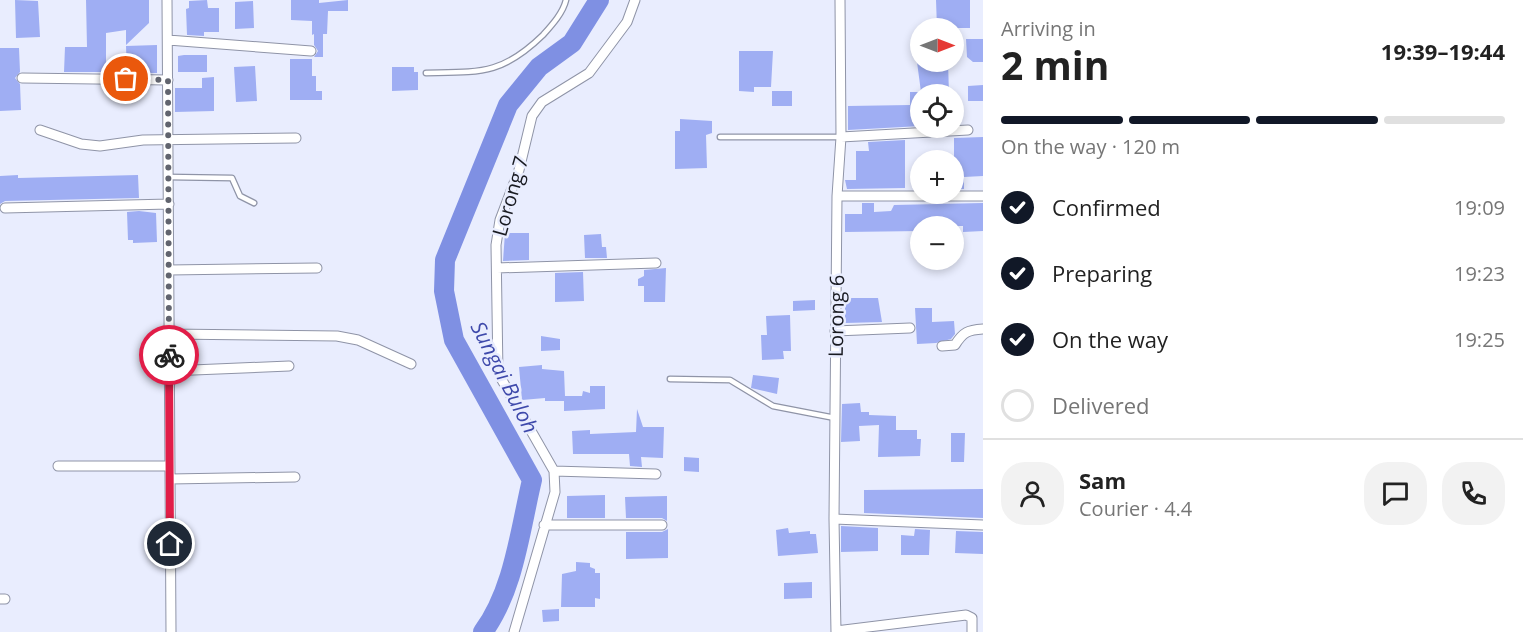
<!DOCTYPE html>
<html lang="en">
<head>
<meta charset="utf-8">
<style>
  body { margin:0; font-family:"Open Sans",sans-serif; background:#f2f2f2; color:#222; height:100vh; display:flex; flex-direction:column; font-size:22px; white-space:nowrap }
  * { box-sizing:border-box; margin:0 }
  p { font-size:20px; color:#767676 }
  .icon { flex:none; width:33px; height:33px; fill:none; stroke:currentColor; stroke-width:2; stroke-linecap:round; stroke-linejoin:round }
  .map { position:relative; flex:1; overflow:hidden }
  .details { display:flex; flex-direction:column; background:#fff; width:540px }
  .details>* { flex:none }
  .needle { width:39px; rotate:90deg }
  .buttons { position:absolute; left:910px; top:18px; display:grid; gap:12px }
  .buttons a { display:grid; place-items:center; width:54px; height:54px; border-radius:50%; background:#fff; box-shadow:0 3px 9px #0003; font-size:30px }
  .pin { position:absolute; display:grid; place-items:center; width:51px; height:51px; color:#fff; margin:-26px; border:3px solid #fff; border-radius:50%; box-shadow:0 2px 6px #0007 }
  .courier { position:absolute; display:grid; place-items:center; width:60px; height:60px; margin:-30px; border:4px solid #e11d48; border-radius:50%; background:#fff; color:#222; box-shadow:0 2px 8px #0007 }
  .headline em { font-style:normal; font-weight:700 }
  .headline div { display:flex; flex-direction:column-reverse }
  .headline { display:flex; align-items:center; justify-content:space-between; height:102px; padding:0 18px }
  h1 { font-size:39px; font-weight:700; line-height:45px }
  .bar { display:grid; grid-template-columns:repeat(4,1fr); gap:9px 6px; align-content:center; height:72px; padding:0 18px }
  .bar i { height:8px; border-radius:4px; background:#e0e0e0 }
  .bar .on { background:#111827 }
  .bar p { grid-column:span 4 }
  .line { display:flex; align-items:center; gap:15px; padding:0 18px; border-top:2px solid #e0e0e0 }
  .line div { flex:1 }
  .round { display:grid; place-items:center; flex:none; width:63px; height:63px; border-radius:24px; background:#f2f2f2 }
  ol { padding:0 18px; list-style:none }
  li { display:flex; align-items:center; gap:18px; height:66px }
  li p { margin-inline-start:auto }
  li .icon { padding:6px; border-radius:50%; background:#111827; color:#fff; stroke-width:4 }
  li:last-child { color:#767676 }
  li i { width:33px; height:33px; border:3px solid #e0e0e0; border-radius:50% }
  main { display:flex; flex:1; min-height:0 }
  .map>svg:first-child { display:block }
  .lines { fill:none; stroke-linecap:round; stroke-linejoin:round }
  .river { stroke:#7f90e3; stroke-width:20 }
  .building { fill:#9faef3 }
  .service-casing { stroke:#8f94a7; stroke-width:7 }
  .minor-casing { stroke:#8f94a7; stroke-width:11 }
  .service { stroke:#fff; stroke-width:4.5 }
  .minor { stroke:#fff; stroke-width:9 }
  .done { stroke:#61646e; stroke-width:6; stroke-dasharray:0 10.8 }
  .route { stroke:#e11d48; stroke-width:8 }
  .labels { text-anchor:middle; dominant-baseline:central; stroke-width:5; stroke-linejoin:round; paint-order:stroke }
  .street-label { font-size:20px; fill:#181a21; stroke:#e9edfe }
  .water-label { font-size:21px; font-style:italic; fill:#3e49ab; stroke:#e9edfe }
</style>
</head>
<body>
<main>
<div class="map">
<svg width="983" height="632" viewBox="0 0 983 632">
  <rect width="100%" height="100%" fill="#e9edfe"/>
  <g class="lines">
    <path class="river" d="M483,632C514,590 520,530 532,480L454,340L444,291L445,260L508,105L539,67L572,43L599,0"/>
  </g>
  <path class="building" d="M15,0L38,1L40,37L16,38Z
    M86,0H149V23L126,45V30L106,33V72H64L65,47H87Z
    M207,0L208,8H219V32H204V36L187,35L186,9L189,8V1Z
    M291,0H319V3L348,0V11H328L327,34H323V57H314L318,51L314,45V34L312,35V21L291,20Z
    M936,0H970V28H937Z
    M253,1L254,28L235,29V2Z
    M966,39H983V62H973L967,57Z
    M157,45V73H127L126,46Z
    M0,48H19L20,72L15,78L20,84L21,110L0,111Z
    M739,51H773L771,87H754V92L739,91Z
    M184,55H207V72H178V56Z
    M290,59H312V76H316V91H322V100H290Z
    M917,62H948L949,94H921V126L848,130V106L910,105V92H921Z
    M255,66L257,101L236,102L234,67Z
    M392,67H414V72H418V90L392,91Z
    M214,77V111L175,112V88H202V78Z
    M983,85V101H968V86Z
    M772,91H792V106H772Z
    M680,119L712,121V133L706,135L707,168L675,169V131H680Z
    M983,137V176L964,177V189H954V138Z
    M905,140V188L847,189L845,180H856V151H869L868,142Z
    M18,175V178L138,175L139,198L5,201L0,204V176Z
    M862,203H874V212L891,211L894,205L983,203V231L963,232V226H921V231L845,232V214H862Z
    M139,211L156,213L157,242L133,243V240H128L127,212Z
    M505,233H529V260L503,261Z
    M601,234L602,247H606L607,258H585L584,235Z
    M666,268L665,302H644V286H638V279L644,276V270Z
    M583,272L584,301L555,302V273Z
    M845,298H878L882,322L845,323Z
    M815,300V310L793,311V301Z
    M915,308H932V322L954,321L955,334L951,339L936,343L917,344Z
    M790,315L791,351H783L784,359L762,360L761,335H767L766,316Z
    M541,336L560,339V350L541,351Z
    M542,365V369L564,371L565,396H582L583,391L590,393V386H605V409L564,411V401H545V398L522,400L519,367Z
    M753,375L779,378L777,394L751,388Z
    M860,403L861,412H869V415L896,416V430H917V439H921L920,456L878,457L879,425L859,426L860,441L841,442L842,404Z
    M637,409L643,427H664L663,458L641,457L642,467L630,466L629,454H573L572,431L590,430V434L636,432Z
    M951,433H965L964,462H951Z
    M684,457L699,458V472L684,471Z
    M983,489V518L864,513V490Z
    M605,495V518H567V496Z
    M667,496V521L662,518H626L625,497Z
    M841,526L878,528V551L841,552Z
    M788,528L789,533L810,531V534H816L818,553L778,556L776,530Z
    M668,529V558L626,559V532H662Z
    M915,529L930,530L929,555H901V535L914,536Z
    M956,531L983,532V554L955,553Z
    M576,562L590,563V567L595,569V573H600V599L595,598V607H561L562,574L576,571Z
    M812,582V598L784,599V583Z
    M559,609V621L543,622L542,610Z"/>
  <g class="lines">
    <defs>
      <path id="service" d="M426,73C480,72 502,75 543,35C552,25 563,13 566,0
        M720,137H841
        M168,177L232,178L240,196L254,203
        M670,379L730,380L773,406L835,418"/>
      <path id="minor" d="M167,0L171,632
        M168,40L311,51
        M22,78L168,80
        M40,130L81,144L100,146L143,140L296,138
        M841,137L968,130
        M837,196H983
        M5,208L169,204
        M497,268L656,263
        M169,270L317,268
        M835,331L910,328
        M169,334L337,336L358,340L411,364
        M942,346L955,345C963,332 968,330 983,329
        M169,371L289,366
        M58,466H170
        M554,471L656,474
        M170,479L295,477
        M834,519L983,525
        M544,525H662
        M0,599H5
        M836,631L966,615L972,618V632
        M514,632L555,492L554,471L498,373L496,245L500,220L519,170L532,116L542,102L589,73L627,22L635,0
        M836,632L834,519L837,196L841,137L840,0"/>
    </defs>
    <use href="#service" class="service-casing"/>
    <use href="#minor" class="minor-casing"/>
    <use href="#service" class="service"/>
    <use href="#minor" class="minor"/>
  </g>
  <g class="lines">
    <path class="done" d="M126,79L168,80L169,355"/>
    <path class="route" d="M169,355L170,544"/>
  </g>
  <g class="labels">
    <g class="street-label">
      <text transform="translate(510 196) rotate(-74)">Lorong 7</text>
      <text transform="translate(836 316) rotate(-89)">Lorong 6</text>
    </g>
    <g class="water-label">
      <text transform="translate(505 377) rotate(63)">Sungai Buloh</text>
    </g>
  </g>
</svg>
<div class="buttons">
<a><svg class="needle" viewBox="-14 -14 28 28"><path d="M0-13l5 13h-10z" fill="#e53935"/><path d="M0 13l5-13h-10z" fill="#767676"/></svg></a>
<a><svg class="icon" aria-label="locate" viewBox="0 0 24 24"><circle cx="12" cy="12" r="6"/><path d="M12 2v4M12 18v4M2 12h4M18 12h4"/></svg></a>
<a>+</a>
<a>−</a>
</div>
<div class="pin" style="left:126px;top:79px;background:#ea580c"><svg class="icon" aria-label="bag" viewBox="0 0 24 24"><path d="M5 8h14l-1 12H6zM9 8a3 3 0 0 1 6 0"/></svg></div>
<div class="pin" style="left:170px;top:544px;background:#1f2937"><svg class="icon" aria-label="home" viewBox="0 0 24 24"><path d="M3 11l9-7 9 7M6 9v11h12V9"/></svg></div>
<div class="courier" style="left:169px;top:355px"><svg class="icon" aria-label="bike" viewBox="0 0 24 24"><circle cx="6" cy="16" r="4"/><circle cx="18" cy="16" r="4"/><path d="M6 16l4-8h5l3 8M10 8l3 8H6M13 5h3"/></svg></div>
</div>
<section class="details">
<div class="headline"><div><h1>2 min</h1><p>Arriving in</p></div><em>19:39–19:44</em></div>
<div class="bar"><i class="on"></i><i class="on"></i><i class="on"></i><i></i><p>On the way · 120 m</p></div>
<ol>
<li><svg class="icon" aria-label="check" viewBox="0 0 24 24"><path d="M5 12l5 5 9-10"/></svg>Confirmed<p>19:09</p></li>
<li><svg class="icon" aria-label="check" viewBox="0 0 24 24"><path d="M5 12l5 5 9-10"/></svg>Preparing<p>19:23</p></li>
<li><svg class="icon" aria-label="check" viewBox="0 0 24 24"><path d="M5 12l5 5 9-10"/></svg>On the way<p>19:25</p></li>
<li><i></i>Delivered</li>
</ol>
<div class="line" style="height:108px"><a class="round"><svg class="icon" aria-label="person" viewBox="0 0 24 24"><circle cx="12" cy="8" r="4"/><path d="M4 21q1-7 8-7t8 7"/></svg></a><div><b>Sam</b><p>Courier · 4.4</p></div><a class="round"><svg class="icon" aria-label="chat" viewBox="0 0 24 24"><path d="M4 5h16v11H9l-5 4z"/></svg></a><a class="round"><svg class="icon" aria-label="phone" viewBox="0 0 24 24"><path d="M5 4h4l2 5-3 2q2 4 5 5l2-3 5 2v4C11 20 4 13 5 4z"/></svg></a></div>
</section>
</main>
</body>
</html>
